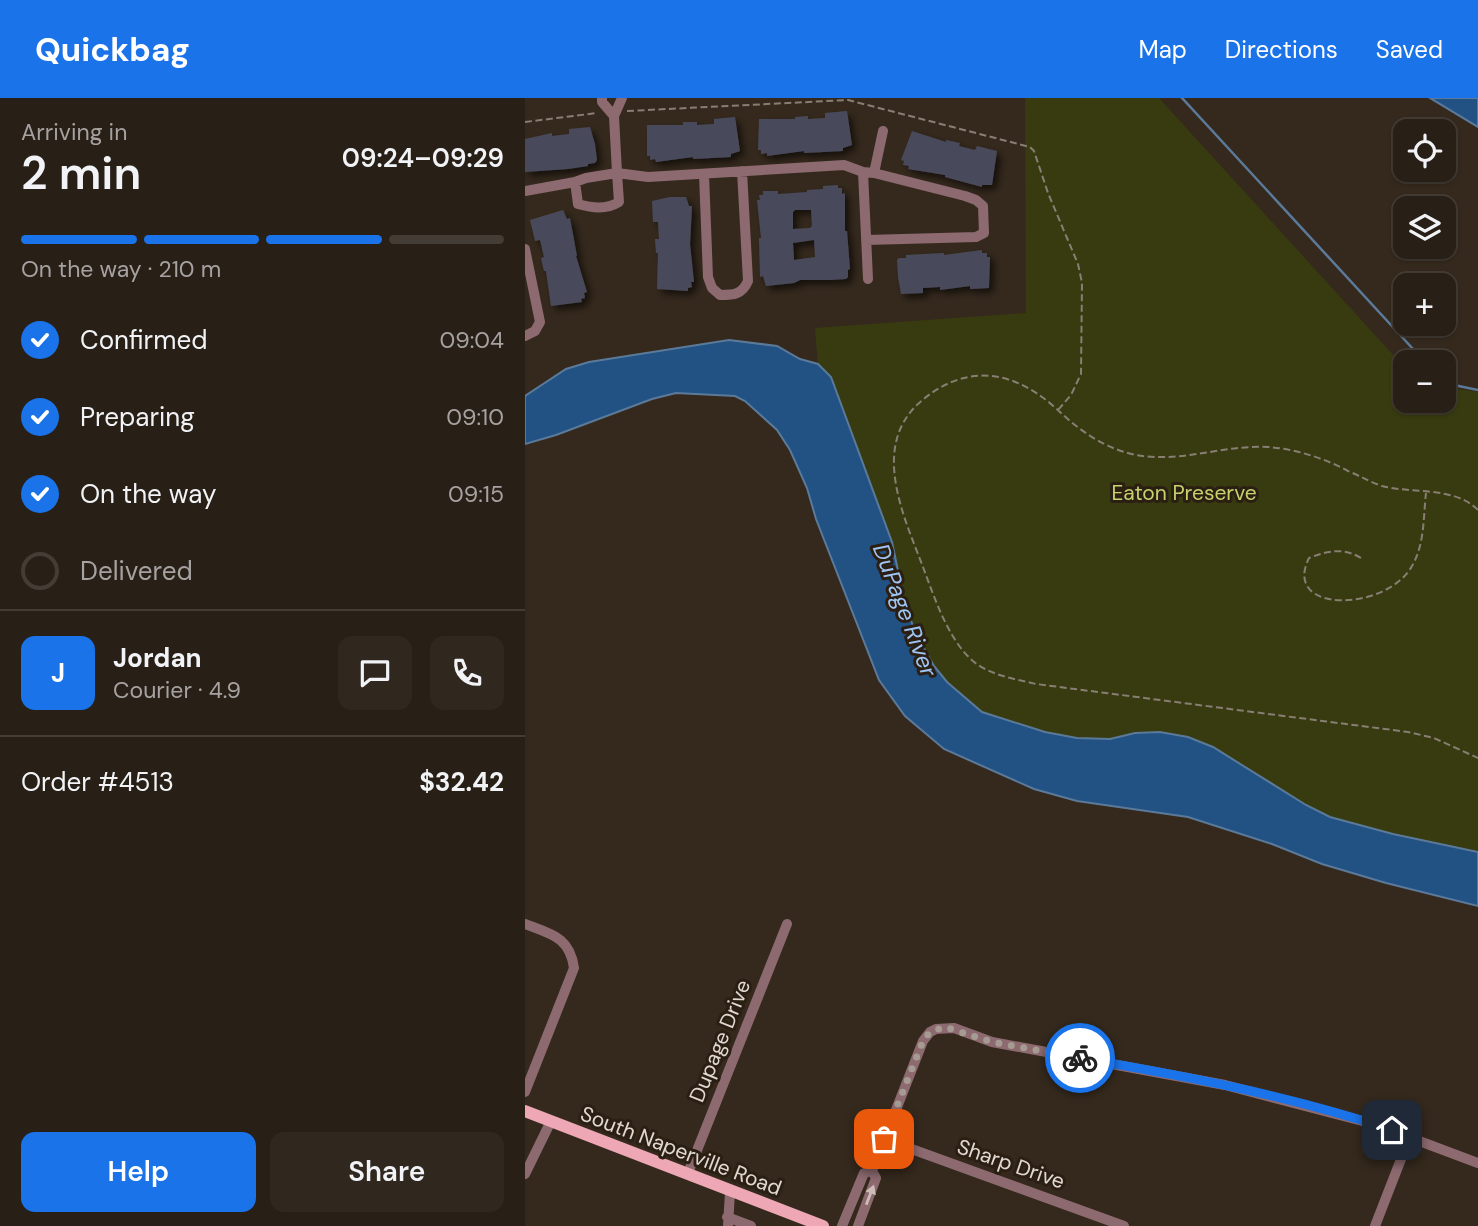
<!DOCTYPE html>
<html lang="en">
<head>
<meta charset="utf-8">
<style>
  body { margin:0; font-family:"DM Sans",sans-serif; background:#30271f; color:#f1f3f6; height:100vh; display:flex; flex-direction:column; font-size:26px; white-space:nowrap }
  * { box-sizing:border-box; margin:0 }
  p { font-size:23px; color:#a5a2a1 }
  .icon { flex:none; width:38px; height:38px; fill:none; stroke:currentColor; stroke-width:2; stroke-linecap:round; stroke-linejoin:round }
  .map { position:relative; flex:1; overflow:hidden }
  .details { display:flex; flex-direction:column; background:#281f16; width:525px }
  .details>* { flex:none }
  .controls { position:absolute; left:868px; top:21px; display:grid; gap:14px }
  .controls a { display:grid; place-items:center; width:63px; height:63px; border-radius:14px; background:#281f16; box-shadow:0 2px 5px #0004,0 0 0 2px #443d35; font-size:35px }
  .pin { position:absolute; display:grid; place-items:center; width:60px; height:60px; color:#fff; margin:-30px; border-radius:14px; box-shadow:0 4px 10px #0006 }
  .courier { position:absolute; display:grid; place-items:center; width:70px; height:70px; margin:-35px; border:5px solid #1a73e8; border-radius:50%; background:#fff; color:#222; box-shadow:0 2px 9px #0007 }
  .summary em { font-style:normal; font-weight:600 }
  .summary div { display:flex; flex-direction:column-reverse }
  .summary { display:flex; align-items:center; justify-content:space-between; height:119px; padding:0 21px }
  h1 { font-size:46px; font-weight:600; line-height:52px }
  .bar { display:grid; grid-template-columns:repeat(4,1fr); gap:10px 7px; align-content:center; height:84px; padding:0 21px }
  .bar i { height:9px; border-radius:5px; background:#443d35 }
  .bar .current { background:#1a73e8 }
  .bar p { grid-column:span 4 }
  .line { display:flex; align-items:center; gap:18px; padding:0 21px; border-top:2px solid #443d35 }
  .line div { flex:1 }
  .round { display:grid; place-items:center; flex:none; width:74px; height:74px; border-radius:14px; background:#30271f }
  ol { padding:0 21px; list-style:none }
  li { display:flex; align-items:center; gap:21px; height:77px }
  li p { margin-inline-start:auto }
  li .icon { padding:7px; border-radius:50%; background:#1a73e8; color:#fff; stroke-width:4 }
  li:last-child { color:#a5a2a1 }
  li i { width:38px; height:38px; border:4px solid #443d35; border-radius:50% }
  .action { display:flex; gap:14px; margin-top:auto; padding:14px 21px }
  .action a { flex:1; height:80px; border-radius:14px; background:#1a73e8; color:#fff; font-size:28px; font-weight:600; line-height:80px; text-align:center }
  .action a+a { background:#30271f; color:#f1f3f6 }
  header { display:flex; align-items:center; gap:42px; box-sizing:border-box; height:98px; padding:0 35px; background:#1a73e8; color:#fff }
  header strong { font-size:33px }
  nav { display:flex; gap:38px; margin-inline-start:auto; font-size:24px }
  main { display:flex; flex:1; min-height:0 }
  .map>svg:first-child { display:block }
  .green { fill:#373b0f }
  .water { fill:#225183; stroke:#5b7a9a; stroke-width:2 }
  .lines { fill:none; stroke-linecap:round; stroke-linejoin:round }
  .stream { stroke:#5b7a9a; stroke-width:2.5 }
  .building { fill:#4a4a5b; fill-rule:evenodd; filter:url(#shadow) }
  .path { stroke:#887e74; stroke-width:2; stroke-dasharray:7 3.5; stroke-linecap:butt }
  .minor { stroke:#8c6a70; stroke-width:10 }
  .major { stroke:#eea8b5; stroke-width:12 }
  .oneway { fill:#ccbdb9 }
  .done { stroke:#a59b92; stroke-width:7; stroke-dasharray:0 12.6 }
  .route { stroke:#1a73e8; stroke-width:9 }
  .labels { text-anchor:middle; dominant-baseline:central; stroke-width:6; stroke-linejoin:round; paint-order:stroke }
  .park-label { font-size:21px; fill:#c6d26c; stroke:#2b1f13 }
  .street-label { font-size:21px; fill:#e1d9d1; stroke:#2b1f13 }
  .water-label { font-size:23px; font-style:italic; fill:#9ec5f3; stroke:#2b1f13 }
</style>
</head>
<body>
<header>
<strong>Quickbag</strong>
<nav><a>Map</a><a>Directions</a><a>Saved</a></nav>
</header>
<main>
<section class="details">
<div class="summary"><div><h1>2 min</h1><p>Arriving in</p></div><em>09:24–09:29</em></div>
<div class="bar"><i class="current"></i><i class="current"></i><i class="current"></i><i></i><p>On the way · 210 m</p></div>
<ol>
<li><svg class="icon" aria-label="check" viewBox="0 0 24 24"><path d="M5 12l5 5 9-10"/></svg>Confirmed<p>09:04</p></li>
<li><svg class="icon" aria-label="check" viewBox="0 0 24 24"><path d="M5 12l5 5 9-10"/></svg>Preparing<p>09:10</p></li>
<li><svg class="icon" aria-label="check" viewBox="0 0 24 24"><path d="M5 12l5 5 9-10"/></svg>On the way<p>09:15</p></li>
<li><i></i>Delivered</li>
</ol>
<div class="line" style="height:126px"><b class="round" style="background:#1a73e8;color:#fff">J</b><div><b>Jordan</b><p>Courier · 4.9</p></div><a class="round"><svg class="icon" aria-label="chat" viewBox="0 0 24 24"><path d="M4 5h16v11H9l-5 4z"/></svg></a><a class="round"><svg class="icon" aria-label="phone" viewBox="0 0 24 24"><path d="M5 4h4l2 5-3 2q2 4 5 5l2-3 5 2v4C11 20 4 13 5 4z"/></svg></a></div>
<div class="line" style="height:91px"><div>Order #4513</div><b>$32.42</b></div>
<div class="action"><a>Help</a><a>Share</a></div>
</section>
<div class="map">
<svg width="953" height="1128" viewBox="0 0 953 1128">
  <defs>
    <filter id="shadow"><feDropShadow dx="4.5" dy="4.5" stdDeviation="3.5" flood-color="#0009"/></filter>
  </defs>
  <rect width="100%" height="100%" fill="#35291d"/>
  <path class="green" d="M500,0H634L880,270V303H919V289L953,294V754L868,736L805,719L781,707L688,649L663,639L610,635L585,641L552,640L520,634L457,614L422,584L409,568L391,536L380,506L367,444L318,313L306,279L293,266L290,230L501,215Z"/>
  <path class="water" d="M905,0H953V29Z
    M204,242L252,248L275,261L293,266L306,279L367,444L380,506L391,536L409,568L422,584L457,614L520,634L552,640L585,641L610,635L635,634L663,639L688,649L781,707L805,719L868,736L953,754V808L861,785L797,766L747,746L663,719L552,703L509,691L419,651L380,618L354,582L291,421L282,390L265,352L252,332L220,303L210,298L151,295L127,301L31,337L0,346V298L41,271L64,264Z"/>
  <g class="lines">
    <path class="stream" d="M657,0L900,264
      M919,282L924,286L953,292"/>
  </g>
  <path class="building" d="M322,13L327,47L318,50V53L279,55V53L242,58V55L236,56V52H233L234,21H270V19L283,18V21L300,20V15Z
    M210,19L215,53L206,56V59L168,61V59L131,64L130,61L125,62V58H122V27H158V24H172V27L189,26V21Z
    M65,29L70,46L72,62L70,65L63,66V68L43,71L0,74V41L27,35V38L44,36V31Z
    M387,33L421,44V42L435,45L434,48L450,52L452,48L472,53L467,87H457V89L420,79V77L383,71L384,68L378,67L379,63L376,62Z
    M313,87V90H317V96L320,95V133H322L325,171L323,172V179L321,181L305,182H275L269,185L241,188L238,178L235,179L234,140H236L232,102H235L234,97H238V93H253V96L282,94V92L298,91V88ZM270,112H286L287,128L285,130L268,131V114ZM289,142L290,159L269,162L268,145Z
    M145,99H161L164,108H167L165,146L169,184H166L167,189L163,190V193L132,191L133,155H131L130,141H134L133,124H128L127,103Z
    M38,112L42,121L45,120L52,158H51L62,194L59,195L60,200L56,201L57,204L26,208L21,173H19L16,160L19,159L15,142L10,143L5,122Z
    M457,152V155H462V159H465L464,190L445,191V188L415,192V189L398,190V195L376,196L373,179L372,162L374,160H381V157L419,155V157Z"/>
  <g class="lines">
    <path class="path" d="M102,13L323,2L505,49L509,53L523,95L553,166L557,185L556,276L546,297L533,312
      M0,24L72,15
      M953,412C929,388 888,396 857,388C845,384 835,378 823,373C799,360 770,351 743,349C705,347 669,360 632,359C603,359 576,347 554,330C541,321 530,308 517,299C475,268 431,271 393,306C346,350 379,419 398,469C410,501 427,555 460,571C476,579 494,582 511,586L883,634L909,640L953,660
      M836,460C818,449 802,453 784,460C756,516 861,514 887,468C900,445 898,421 901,395"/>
    <path class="minor" d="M77,0V4L89,18
      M97,0L89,18L92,75L61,80L50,84L53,106C67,110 81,112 94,104L92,75L123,79L319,67L338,74
      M349,75L358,33
      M179,76L183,179L187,190L195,197C208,197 217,197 223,183L217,73
      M0,93L50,84
      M341,142L451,139L459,135L458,108L451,102L440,98L349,75L338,74L343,181
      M0,151L15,224L10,233L0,238
      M0,826C26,836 45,839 49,870L0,994
      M359,1041L599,1128
      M163,1075L262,826
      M0,1076L26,1023
      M202,1119L226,1128
      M203,1128L205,1094
      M317,1128L339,1075L347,1073L398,943L405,934L411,931L429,930L467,944L700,987L849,1026L953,1065
      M333,1128L351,1080L347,1073
      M850,1128L885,1038"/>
    <path class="major" d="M0,1013L298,1128"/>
  </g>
  <defs><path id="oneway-solid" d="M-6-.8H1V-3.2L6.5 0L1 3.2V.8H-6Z" transform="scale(1.75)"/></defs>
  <use class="oneway" href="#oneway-solid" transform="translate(345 1097) rotate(-69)"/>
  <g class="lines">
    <path class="done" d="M359,1041L398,943L405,934L420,929L467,944L555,960"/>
    <path class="route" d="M555,960C661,978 766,998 867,1032"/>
  </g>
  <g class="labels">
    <g class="park-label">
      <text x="659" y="395">Eaton Preserve</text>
    </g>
    <g class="street-label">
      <text transform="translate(195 943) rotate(-68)">Dupage Drive</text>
      <text transform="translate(156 1053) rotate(21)">South Naperville Road</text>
      <text transform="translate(486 1066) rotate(19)">Sharp Drive</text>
    </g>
    <g class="water-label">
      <text transform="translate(380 512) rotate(69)">DuPage River</text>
    </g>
  </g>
</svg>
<div class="controls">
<a><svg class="icon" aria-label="locate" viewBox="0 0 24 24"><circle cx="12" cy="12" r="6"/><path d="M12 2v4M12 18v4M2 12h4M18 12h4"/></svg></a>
<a><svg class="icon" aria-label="layers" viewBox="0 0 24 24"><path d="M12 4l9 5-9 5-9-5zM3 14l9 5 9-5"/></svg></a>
<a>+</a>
<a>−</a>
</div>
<div class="pin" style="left:359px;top:1041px;background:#ea580c"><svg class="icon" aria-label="bag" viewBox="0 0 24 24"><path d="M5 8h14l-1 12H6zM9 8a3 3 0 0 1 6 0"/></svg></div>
<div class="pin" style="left:867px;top:1032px;background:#1f2937"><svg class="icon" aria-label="home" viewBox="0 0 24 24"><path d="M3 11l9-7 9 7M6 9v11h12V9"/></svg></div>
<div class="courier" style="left:555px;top:960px"><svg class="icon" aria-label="bike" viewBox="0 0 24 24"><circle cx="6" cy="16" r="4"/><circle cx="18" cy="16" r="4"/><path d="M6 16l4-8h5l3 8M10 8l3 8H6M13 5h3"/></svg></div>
</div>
</main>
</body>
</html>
